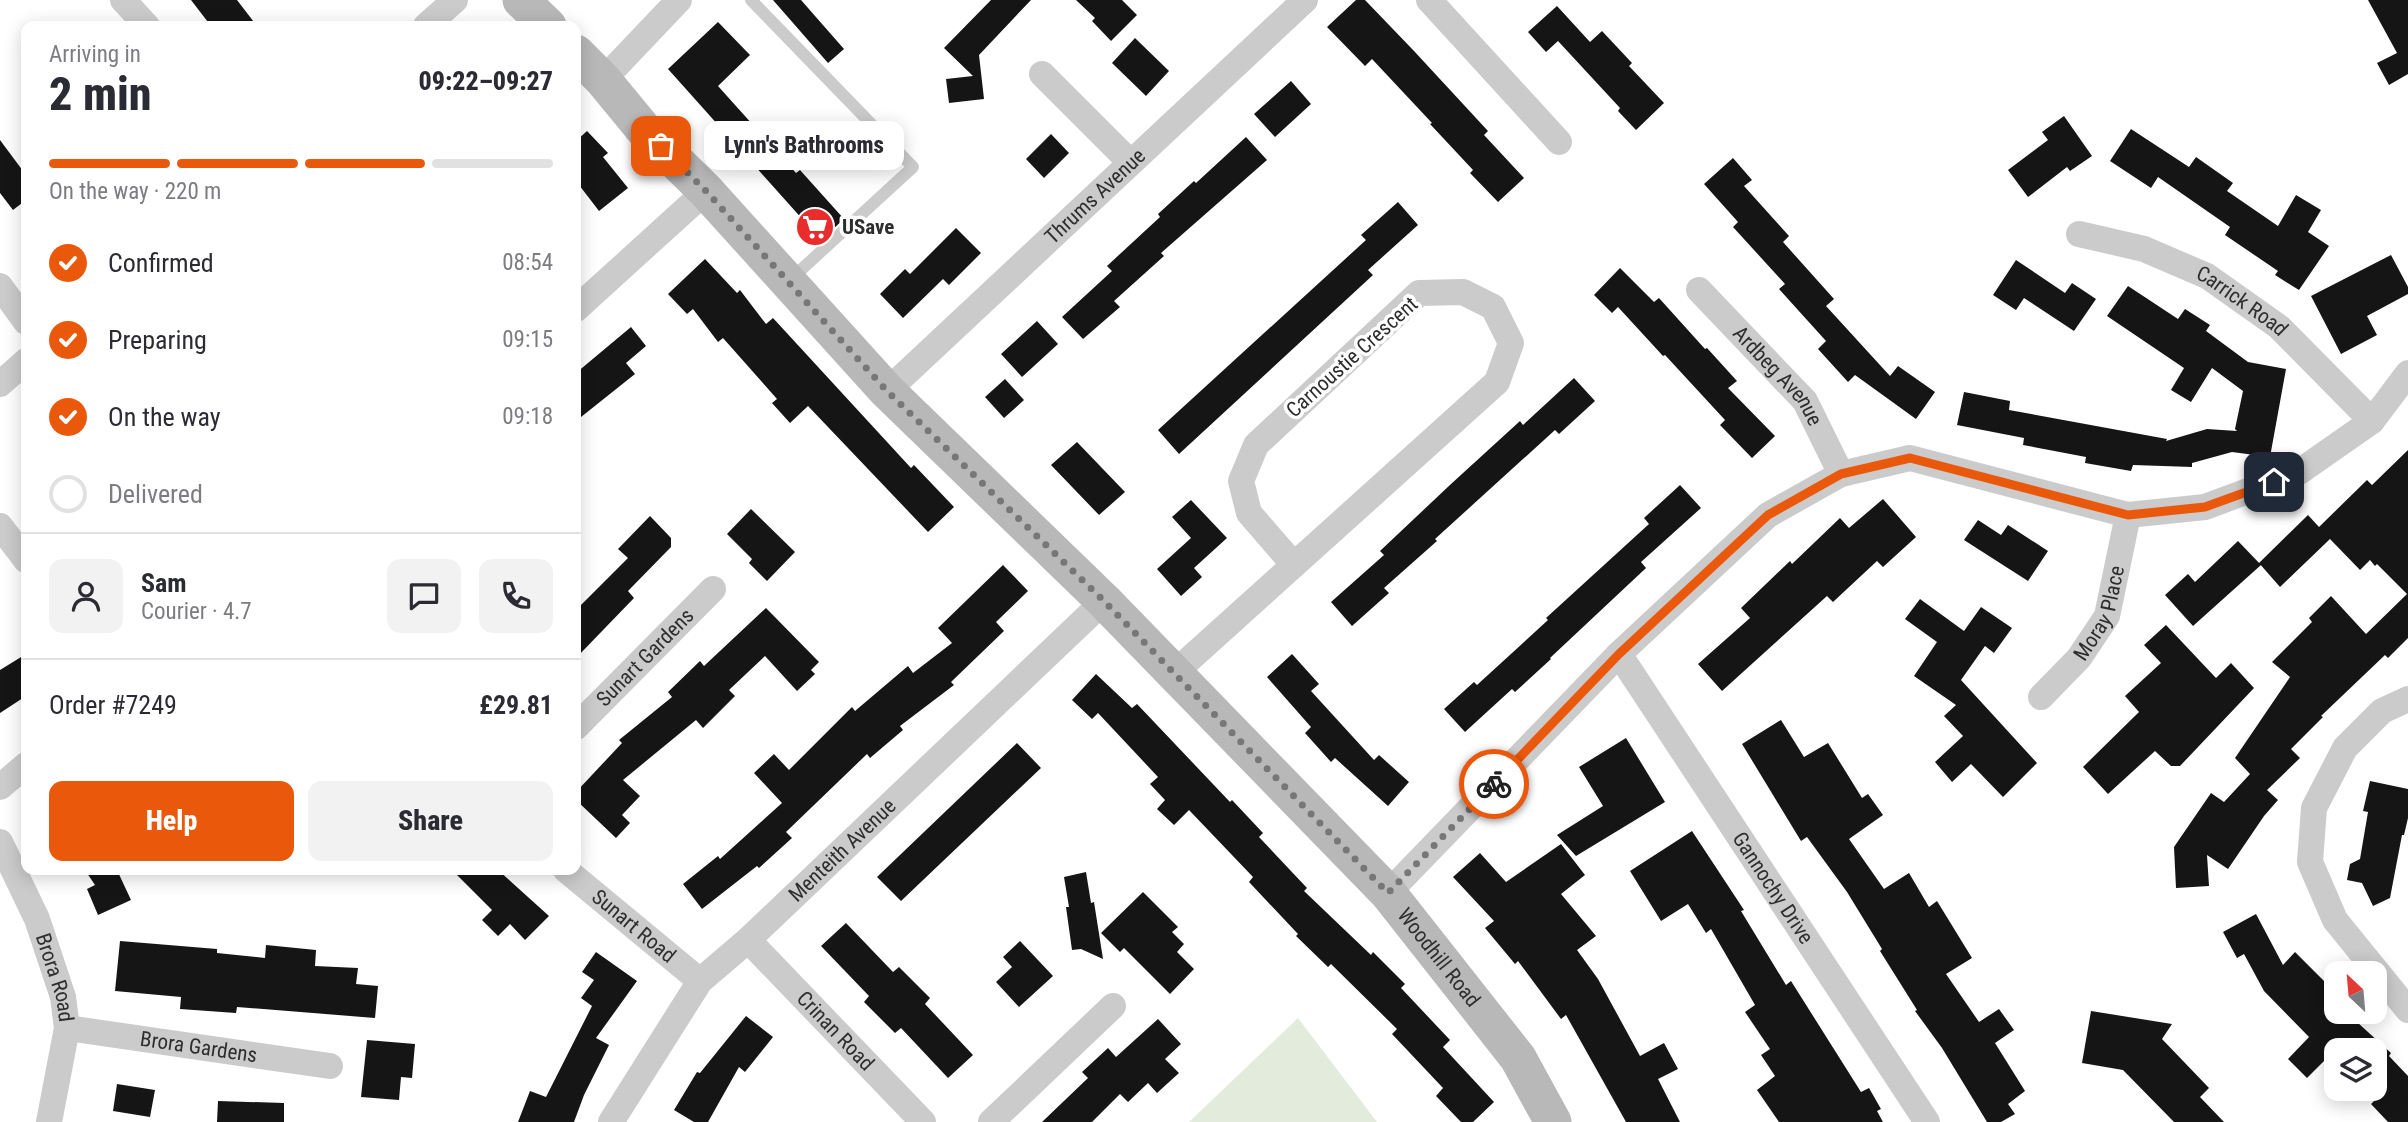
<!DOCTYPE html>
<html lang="en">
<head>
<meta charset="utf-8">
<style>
  body { margin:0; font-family:"Roboto Condensed",sans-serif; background:#f2f2f3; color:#2b2b33; height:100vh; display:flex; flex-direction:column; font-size:26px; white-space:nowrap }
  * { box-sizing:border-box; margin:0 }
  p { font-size:23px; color:#7c7c81 }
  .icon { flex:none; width:38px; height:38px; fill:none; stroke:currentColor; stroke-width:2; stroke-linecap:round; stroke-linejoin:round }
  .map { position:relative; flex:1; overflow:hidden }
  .panel { position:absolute; left:21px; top:21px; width:560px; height:854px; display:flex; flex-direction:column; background:#fff; border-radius:14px; box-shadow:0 4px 18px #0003 }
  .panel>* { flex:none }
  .needle { width:46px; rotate:334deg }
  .fabs { position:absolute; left:2324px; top:961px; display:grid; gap:14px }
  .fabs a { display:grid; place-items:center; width:63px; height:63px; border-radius:14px; background:#fff; box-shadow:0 4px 18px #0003; font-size:35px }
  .pin { position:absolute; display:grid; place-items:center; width:60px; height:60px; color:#fff; margin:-30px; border-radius:14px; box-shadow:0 4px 10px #0006 }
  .courier { position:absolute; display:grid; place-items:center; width:70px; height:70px; margin:-35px; border:5px solid #ea580c; border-radius:50%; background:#fff; color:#222; box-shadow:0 2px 9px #0007 }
  .bubble { position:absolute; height:49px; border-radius:14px; background:#fff; box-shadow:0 4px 18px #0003; font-size:23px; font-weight:800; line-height:49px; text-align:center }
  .overview em { font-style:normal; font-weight:800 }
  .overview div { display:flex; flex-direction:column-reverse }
  .overview { display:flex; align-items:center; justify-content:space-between; height:119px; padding:0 28px }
  h1 { font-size:46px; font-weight:800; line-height:52px }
  .bar { display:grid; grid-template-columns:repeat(4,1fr); gap:10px 7px; align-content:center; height:84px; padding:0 28px }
  .bar i { height:9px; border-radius:5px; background:#e1e1e2 }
  .bar .current { background:#ea580c }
  .bar p { grid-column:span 4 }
  .line { display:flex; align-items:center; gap:18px; padding:0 28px; border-top:2px solid #e1e1e2 }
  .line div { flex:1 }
  .round { display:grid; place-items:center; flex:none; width:74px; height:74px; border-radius:14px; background:#f2f2f3 }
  ol { padding:0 28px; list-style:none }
  li { display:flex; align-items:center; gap:21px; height:77px }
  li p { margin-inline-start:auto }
  li .icon { padding:7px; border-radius:50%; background:#ea580c; color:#fff; stroke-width:4 }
  li:last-child { color:#7c7c81 }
  li i { width:38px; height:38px; border:4px solid #e1e1e2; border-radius:50% }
  .cta { display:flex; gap:14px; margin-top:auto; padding:14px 28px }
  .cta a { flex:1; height:80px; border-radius:14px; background:#ea580c; color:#fff; font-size:28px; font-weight:800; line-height:80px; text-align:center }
  .cta a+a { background:#f2f2f3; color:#2b2b33 }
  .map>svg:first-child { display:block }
  .green { fill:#e3ecdc }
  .building { fill:#151515 }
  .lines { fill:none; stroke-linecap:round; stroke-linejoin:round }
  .lane { stroke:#cbcbcb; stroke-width:12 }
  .street { stroke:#cbcbcb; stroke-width:26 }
  .secondary { stroke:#b8b8b8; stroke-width:37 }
  .done { stroke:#777; stroke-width:7; stroke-dasharray:0 12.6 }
  .route { stroke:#ea580c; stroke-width:9 }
  .labels { text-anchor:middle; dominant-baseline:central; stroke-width:7; stroke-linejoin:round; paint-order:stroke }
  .street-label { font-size:21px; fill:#2e2e2e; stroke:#fff }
  .poi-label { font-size:21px; font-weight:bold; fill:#2e2e2e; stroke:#fff; text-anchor:start }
</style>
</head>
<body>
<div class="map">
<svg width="2408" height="1122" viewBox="0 0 2408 1122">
  <rect width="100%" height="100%" fill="#fff"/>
  <path class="green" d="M1298,1018L1377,1122H1189Z"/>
  <path class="building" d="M191,0H237L257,26H211Z
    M773,0H801L844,49L828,63Z
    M991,0H1031L979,55L984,99L949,103L946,79L973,76L944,48Z
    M1076,0H1122L1137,15L1111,41L1092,21L1095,18Z
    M1356,0H1365L1414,51L1488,131L1484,135L1524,178L1498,202L1470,173L1473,170L1430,124L1432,123L1372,59L1365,66L1327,27Z
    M2368,0H2408V74L2389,85L2377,63L2397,53Z
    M1557,6L1590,42L1602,31L1632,63L1629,66L1664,103L1636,130L1618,111L1620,108L1558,41L1546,52L1528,32Z
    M718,22L750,55L718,86L796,173L800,170L844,219L821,240L668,69Z
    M1135,38L1169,71L1146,96L1112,63Z
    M1291,81L1311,104L1275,137L1254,114Z
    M2064,116L2092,156L2070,171L2067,167L2028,197L2008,170L2048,140L2042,132Z
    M2131,129L2189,167L2196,157L2233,183L2227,191L2278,226L2296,195L2321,210L2308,232L2329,246L2299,290L2275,275L2278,271L2225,235L2230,227L2158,177L2151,188L2110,161Z
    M587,131L608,153L603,157L628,188L599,211L576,181V141Z
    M1051,134L1069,153L1044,178L1026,159Z
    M1246,137L1267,160L1161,253L1164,256L1114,301L1120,307L1083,339L1062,317L1112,271L1107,266L1160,217L1158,214L1194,181L1196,183Z
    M0,140L26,175V200L13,210L0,193Z
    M1733,158L1752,180L1744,186L1789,236L1783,242L1834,299L1826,306L1890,376L1898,366L1935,392L1916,419L1855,375L1848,382L1818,349L1826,341L1779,289L1785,284L1733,227L1738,222L1704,184Z
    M1398,202L1418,225L1368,270L1373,275L1179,454L1158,430L1366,240L1361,235Z
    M956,228L981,253L949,285L943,279L903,318L880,294L905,269L910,274Z
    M2391,255L2408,287V294L2367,316L2377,335L2341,354L2311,296Z
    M705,259L737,293L740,290L766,324L773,318L911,468L914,465L954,507L928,532L808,406L790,423L772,403L777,399L723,338L718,342L693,309L687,314L668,294Z
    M2016,260L2065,293L2072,283L2096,299L2074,331L2024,298L2016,310L1993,295Z
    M1620,268L1654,302L1659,298L1705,349L1707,348L1737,381L1728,388L1775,436L1752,458L1720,425L1725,420L1665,355L1663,356L1618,307L1612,313L1594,295Z
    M2128,286L2178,319L2185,309L2210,325L2206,331L2248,362L2286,369L2270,457L2232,452L2192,463V467L2133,465L2131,471L2085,463L2086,457L2023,445L2024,438L1957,425L1964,392L2010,401L2009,410L2167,439L2166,441L2207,429L2237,431L2235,429L2243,391L2212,368L2191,402L2171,390L2184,368L2107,316Z
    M1037,321L1058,344L1022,377L1001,354Z
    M631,327L646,346L626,363L635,374L576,421V373Z
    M1574,378L1595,401L1559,434L1555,430L1435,539L1437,541L1384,588L1389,593L1352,626L1331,602L1384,555L1380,551L1451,484L1520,421L1523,425Z
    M1005,379L1024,400L1004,418L985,397Z
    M1077,442L1125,492L1099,515L1051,465Z
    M2408,450V638L2388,658L2385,655L2321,716L2323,717L2291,749L2300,758L2267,790L2278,800L2264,816L2228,869L2207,855L2209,886L2176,888L2174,847L2211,793L2224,802L2250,774L2235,758L2290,677L2272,662L2312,622L2309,618L2331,596L2366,634L2407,594L2377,564L2375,566L2370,560L2360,570L2330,539L2280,587L2259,563L2308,515L2319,527L2367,480L2372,485Z
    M1680,485L1701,508L1641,562L1646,568L1550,658L1551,659L1515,692L1512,689L1465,732L1444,709L1474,682L1477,685L1548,620L1546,618L1649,524L1644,518Z
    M1883,499L1916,537L1883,567L1877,561L1833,602L1827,596L1722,691L1698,664L1750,618L1741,608L1790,561L1792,564L1840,518L1849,528Z
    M1191,500L1227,538L1194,568L1202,577L1181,596L1157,569L1191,538L1172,517Z
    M751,509L795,552L767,581L749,563L752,559L727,534Z
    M650,516L671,538V547L628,591L634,598L576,658V610L628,558L618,549Z
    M1978,520L2001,535L2008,525L2048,551L2028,581L1964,540Z
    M2238,541L2261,565L2193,626L2165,595L2188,574L2195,582Z
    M1003,565L1028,591L996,622L1004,631L951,682L954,685L900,726L903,730L870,758L867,754L786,832L792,838L759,868L757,866L702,909L683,884L718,856L720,859L782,803L754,773L774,754L789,770L852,707L855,711L908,666L913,673L952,643L938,628Z
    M1920,599L1964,631L1981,607L2012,628L1994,653L1985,646L1961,680L2037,763L2003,797L1971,764L1952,782L1935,762L1963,736L1944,716L1956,705L1914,676L1937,642L1905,619Z
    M766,608L819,662L811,670L815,674L797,691L765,656L729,690L735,696L703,728L696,720L623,780L640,796L622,815L630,823L616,838L576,800V792L622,743L619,740L672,697L668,692L700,661L704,666Z
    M2166,625L2216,678L2231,663L2254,688L2180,766H2171L2155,751L2108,794L2083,767L2139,712L2125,696L2161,663L2144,645Z
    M26,654V696L0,713V670Z
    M1292,654L1319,684L1311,691L1374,760L1379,755L1409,782L1388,806L1335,758L1331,762L1305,733L1311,727L1267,677Z
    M1096,674L1132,708L1137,704L1230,802L1232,800L1263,833L1259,837L1307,888L1304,891L1371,955L1373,952L1405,984L1401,988L1450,1040L1443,1047L1494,1102L1473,1122H1461L1436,1096L1443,1088L1392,1034L1397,1029L1331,964L1328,967L1296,936L1298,934L1249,882L1253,877L1189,810L1174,825L1157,809L1165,800L1150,784L1158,777L1098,713L1092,719L1072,700Z
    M1781,720L1804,757L1828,743L1862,798L1868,794L1883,815L1849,839L1884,889L1909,873L1929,907L1937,901L1972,958L1946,974L1979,1022L1999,1009L2014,1030L1995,1043L2025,1091L2008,1104L2015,1114L2001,1122H1987L1942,1048L1915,1011L1917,1010L1880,951L1882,949L1847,892L1807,837L1801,841L1742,744Z
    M1626,738L1665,802L1576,856L1557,835L1603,806L1579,767Z
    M1017,743L1041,768L901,901L877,877Z
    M2370,781L2408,789V818L2404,835H2402L2390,898L2373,906L2362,883L2347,880L2350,864L2360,859L2368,812L2363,811Z
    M1692,831L1744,910L1741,911L1786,985L1791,981L1861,1092L1869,1088L1881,1109L1877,1111L1883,1122H1779L1757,1090L1775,1076L1761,1055L1770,1049L1745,1012L1755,1005L1711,929L1706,933L1688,904L1661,921L1630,871Z
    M1561,844L1585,875L1561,894L1596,936L1577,950L1598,979L1640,1056L1664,1043L1678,1069L1658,1079L1680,1122H1626L1566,1015L1561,1019L1518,961L1515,964L1485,928L1494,921L1453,877L1480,853L1506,882Z
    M85,870H117L131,900L98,915L87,889L95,885Z
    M452,870H498L549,916L525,940L510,924L498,936L482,920L492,910Z
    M1086,872L1091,903L1094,902L1103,959L1081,949L1072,950L1066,907H1069L1064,877Z
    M1143,892L1178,927L1172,932L1184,944L1177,952L1194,969L1170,994L1124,948L1120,952L1101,933Z
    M2256,914L2283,965L2295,952L2336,993V1012H2346L2391,1053L2389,1056L2408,1076V1122H2388L2371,1104L2380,1095L2373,1088L2375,1050H2336V1055L2333,1052L2307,1078L2288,1059L2309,1037L2264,991L2244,954L2237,958L2223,932Z
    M846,923L893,972L899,967L930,998L925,1004L973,1055L948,1078L901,1028L895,1033L864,1002L869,996L821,946Z
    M120,941L217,949V953L265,958L266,945L316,950L315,966L358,968L356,984L378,986L375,1018L237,1007L236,1013L180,1009L181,997L115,991Z
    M1020,941L1053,976L1019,1007L996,982L1012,967L1003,957Z
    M596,952L637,981L596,1038L609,1045L584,1095L574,1122H518L530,1091L546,1097L592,1006L581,998L594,980L582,972Z
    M2091,1011L2172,1024L2162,1039L2209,1088L2200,1097L2224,1122H2174L2123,1070L2082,1063Z
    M746,1016L773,1037L745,1072L739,1067L708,1122H694L674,1110L697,1072L700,1073Z
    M1158,1019L1181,1044L1165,1059L1179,1073L1157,1093L1148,1083L1128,1102L1120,1094L1092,1122H1042L1088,1078L1082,1072L1108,1048L1116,1057Z
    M367,1040L415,1044L412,1078L401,1077L399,1100L361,1097Z
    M117,1084L155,1090L150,1117L113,1111Z
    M218,1101L284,1103V1122H217Z"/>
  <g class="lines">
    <path class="lane" d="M751,0L913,167L791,279"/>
    <g class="street">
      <path d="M123,0L147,26"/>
      <path d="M1429,0L1559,142"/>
      <path d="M426,26L455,0"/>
      <path d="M1042,74L1130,162"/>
      <path d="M603,80L679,0"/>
      <path id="s1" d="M2079,234L2144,249L2207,276L2279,327L2372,421"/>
      <path d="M0,286L26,322"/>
      <path id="s2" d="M1699,290L1805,401L1841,474"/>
      <path d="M576,309L706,191"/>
      <path d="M0,384L26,361"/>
      <path id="s3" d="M887,391L1305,0"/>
      <path d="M0,526L26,560"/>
      <path id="s4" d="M1619,654L1927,1122"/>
      <path d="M1173,674L1497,382L1511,343L1493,307L1463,292L1419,293L1256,445L1241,481L1249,513L1294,565"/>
      <path id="s5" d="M2041,697L2079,658L2107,616L2128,515"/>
      <path d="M2408,699L2382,711L2345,748L2314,808L2310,862L2335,920L2408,1010"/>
      <path id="s6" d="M576,727L713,589"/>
      <path d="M0,787L26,765"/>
      <path id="s7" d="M0,842L37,919L63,997L67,1028L49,1122"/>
      <path id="s8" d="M566,870L700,981"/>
      <path d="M1388,893L1619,654L1768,515L1841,474L1910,458L2128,515L2205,507L2299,472L2372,421L2408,373"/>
      <path id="s9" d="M748,940L923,1122"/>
      <path id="s10" d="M67,1028L330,1066"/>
      <path id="s11" d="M611,1122L700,981L748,940L1104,601"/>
      <path d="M991,1122L1113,1006"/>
    </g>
    <g class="secondary">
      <path d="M521,0L548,26"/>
      <path id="s12" d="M576,53L603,80L645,131L706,191L887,391L1104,601L1388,893L1518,1058L1553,1122"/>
    </g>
  </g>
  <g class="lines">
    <path class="done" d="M661,146L706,191L887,391L1104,601L1388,893L1494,784"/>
    <path class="route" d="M1494,784L1619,654L1768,515L1841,474L1910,458L2128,515L2205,507L2274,482"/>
  </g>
  <defs>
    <symbol id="supermarket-disc" viewBox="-11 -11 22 22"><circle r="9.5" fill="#e92d2c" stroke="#fff"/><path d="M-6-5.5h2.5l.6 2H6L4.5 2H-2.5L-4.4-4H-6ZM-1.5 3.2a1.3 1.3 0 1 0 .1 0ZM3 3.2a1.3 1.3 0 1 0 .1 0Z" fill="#fff"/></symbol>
  </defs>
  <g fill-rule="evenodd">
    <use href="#supermarket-disc" x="793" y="205" width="44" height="44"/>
  </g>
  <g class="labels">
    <g class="street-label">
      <text stroke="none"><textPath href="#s3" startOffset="285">Thrums Avenue</textPath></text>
      <text stroke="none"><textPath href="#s1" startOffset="178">Carrick Road</textPath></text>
      <text transform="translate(1352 357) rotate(-42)">Carnoustie Crescent</text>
      <text stroke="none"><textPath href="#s2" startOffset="117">Ardbeg Avenue</textPath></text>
      <text stroke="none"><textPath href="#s5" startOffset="105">Moray Place</textPath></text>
      <text stroke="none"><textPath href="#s6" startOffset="98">Sunart Gardens</textPath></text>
      <text stroke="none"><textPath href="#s11" startOffset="360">Menteith Avenue</textPath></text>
      <text stroke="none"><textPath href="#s4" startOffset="280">Gannochy Drive</textPath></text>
      <text stroke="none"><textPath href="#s8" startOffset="88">Sunart Road</textPath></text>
      <text stroke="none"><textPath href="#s12" startOffset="1251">Woodhill Road</textPath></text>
      <text stroke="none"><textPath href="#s7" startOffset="147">Brora Road</textPath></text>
      <text stroke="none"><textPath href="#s9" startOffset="126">Crinan Road</textPath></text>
      <text stroke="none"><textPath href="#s10" startOffset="133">Brora Gardens</textPath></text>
    </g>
    <g class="poi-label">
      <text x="842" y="227">USave</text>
    </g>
  </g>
</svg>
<div class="fabs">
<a><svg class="needle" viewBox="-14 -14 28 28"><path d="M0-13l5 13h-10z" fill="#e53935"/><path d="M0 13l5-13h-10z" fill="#7c7c81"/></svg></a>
<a><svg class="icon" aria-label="layers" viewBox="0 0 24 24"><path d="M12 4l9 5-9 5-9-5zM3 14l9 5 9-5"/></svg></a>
</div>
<div class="pin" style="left:661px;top:146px;background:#ea580c"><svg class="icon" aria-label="bag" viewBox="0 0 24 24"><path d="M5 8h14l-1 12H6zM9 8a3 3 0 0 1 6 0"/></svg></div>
<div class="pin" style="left:2274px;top:482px;background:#1f2937"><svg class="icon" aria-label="home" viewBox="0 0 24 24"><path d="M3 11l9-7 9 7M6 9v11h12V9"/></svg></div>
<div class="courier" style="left:1494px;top:784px"><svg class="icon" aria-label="bike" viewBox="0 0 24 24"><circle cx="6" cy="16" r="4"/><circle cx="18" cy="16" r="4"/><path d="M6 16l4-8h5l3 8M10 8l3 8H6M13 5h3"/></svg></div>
<div class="bubble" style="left:704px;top:121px;width:200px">Lynn's Bathrooms</div>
<section class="panel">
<div class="overview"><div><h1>2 min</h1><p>Arriving in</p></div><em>09:22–09:27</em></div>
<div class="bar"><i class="current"></i><i class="current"></i><i class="current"></i><i></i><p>On the way · 220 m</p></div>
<ol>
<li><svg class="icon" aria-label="check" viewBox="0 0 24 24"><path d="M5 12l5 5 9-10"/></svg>Confirmed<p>08:54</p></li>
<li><svg class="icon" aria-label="check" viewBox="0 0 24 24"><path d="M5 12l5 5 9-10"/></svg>Preparing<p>09:15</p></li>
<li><svg class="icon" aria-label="check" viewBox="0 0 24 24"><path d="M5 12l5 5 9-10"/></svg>On the way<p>09:18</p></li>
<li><i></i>Delivered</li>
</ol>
<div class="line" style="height:126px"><a class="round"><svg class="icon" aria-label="person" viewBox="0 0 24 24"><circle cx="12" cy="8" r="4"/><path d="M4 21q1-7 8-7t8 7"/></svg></a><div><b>Sam</b><p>Courier · 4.7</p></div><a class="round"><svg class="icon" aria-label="chat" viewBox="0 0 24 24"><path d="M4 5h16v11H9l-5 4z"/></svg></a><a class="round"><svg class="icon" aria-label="phone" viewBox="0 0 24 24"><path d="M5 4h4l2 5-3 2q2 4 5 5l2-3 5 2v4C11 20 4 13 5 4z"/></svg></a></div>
<div class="line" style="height:91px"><div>Order #7249</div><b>£29.81</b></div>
<div class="cta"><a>Help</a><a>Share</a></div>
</section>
</div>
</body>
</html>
